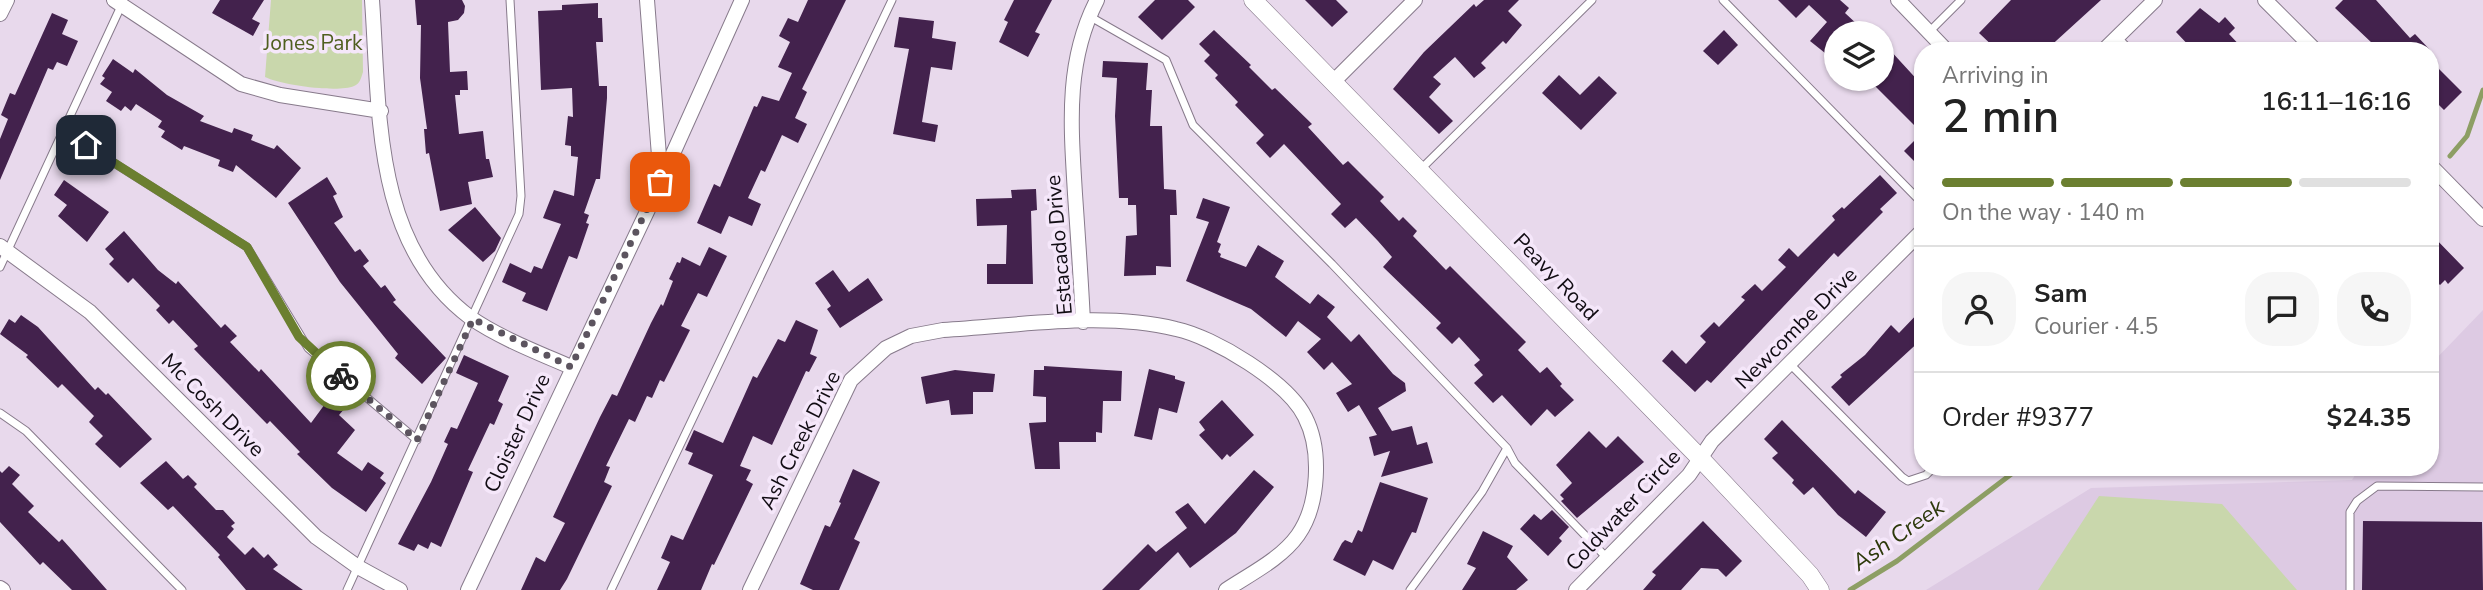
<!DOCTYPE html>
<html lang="en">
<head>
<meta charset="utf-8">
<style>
  body { margin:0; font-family:"Nunito Sans",sans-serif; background:#f6f6f6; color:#222; height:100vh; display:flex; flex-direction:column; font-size:26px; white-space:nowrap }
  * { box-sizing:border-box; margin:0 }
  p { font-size:23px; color:#767676 }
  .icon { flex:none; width:38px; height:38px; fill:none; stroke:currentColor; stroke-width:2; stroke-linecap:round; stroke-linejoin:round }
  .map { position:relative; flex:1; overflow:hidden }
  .drawer { position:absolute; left:1914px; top:42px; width:525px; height:434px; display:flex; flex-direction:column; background:#fff; border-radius:28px; box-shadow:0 2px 5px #0004 }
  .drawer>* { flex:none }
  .buttons { position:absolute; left:1824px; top:21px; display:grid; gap:14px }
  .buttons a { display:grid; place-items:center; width:70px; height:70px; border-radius:50%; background:#fff; box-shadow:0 2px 5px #0004; font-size:35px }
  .pin { position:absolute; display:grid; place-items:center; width:60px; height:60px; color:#fff; margin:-30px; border-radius:14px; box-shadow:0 4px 10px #0006 }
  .courier { position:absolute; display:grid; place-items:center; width:70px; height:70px; margin:-35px; border:5px solid #6b7f30; border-radius:50%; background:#fff; color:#222; box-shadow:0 2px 9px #0007 }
  .head em { font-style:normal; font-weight:600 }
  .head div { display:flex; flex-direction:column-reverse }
  .head { display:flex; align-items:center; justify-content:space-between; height:119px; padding:0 28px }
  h1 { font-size:46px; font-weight:600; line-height:52px }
  .bar { display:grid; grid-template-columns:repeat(4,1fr); gap:10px 7px; align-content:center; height:84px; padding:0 28px }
  .bar i { height:9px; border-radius:5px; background:#e0e0e0 }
  .bar .on { background:#6b7f30 }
  .bar p { grid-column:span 4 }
  .line { display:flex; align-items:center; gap:18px; padding:0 28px; border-top:2px solid #e0e0e0 }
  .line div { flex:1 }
  .round { display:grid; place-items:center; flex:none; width:74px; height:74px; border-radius:28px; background:#f6f6f6 }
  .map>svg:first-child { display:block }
  .built { fill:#ddcae3 }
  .green { fill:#c9d7ac }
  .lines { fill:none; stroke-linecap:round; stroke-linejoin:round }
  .stream { stroke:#8d9e64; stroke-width:5 }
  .building { fill:#43224d }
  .service-casing { stroke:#877a8b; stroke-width:9 }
  .minor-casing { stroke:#877a8b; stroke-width:16 }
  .tertiary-casing { stroke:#877a8b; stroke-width:19 }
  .service { stroke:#fff; stroke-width:7 }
  .minor { stroke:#fff; stroke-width:14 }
  .tertiary { stroke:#fff; stroke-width:18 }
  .done { stroke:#5c545f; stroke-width:7; stroke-dasharray:0 12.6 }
  .route { stroke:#6b7f30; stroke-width:9 }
  .labels { text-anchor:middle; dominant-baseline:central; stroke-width:7; stroke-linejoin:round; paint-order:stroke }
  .park-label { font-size:21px; fill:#4f5f1f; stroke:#f5e7fa }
  .street-label { font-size:21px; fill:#110c13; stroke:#f5e7fa }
  .water-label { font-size:23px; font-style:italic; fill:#2d390b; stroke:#f5e7fa }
</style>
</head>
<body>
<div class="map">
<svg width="2483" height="590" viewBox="0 0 2483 590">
  <rect width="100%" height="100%" fill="#e8d9ec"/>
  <path class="built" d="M2483,310V590H1926L2091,488L2352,480L2360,467H2431V364Z"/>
  <path class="green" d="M271,0H362L363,72C361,78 360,84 354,86C338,93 281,85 265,77Z
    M2099,496L2222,504L2297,590H2038Z"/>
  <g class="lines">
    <path class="stream" d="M2450,156L2467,136L2483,90
      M2301,467L2320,473L2343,467
      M1850,590L1897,561L2018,469L2036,467"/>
  </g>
  <path class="building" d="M220,0H264L252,19L260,23L253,36L212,13Z
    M415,0H462L465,6L464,13L458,20L448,22L450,72L467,71L468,90H460V95H455L459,134L483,131L486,159H489L493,177L468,182L472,204L440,211L429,153L426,154L424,129H427L420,78L421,25H417Z
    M808,0H846L802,89L807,92L795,118L807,124L798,143L782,135L765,172L761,170L748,198L761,204L752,226L729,216L721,234L697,223L714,184L720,187L754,106L757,107L762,96L779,101L792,73L778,67L790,42L779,36L788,18L798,22Z
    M1014,0H1052L1035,32L1040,34L1028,57L999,42L1008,22L1004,20Z
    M1155,0H1188L1195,7L1162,40L1138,17Z
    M1305,0H1336L1348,12L1332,27Z
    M1484,0H1519L1508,11L1522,25L1506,44L1503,41L1481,63L1486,68L1474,78L1455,57L1433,77L1441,84L1429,97L1453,121L1439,134L1393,89L1424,52L1474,4L1476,7Z
    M1778,0H1840L1849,8L1845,13L1859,26L1852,33H1836V51L1830,57L1810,41L1827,22L1809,5L1796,18Z
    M2011,0H2101L2045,51H1998L1979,33Z
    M2343,0H2376L2410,38L2415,34L2431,51H2365L2373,44L2335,8Z
    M598,3V18H602L603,42H596L599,86H607V98L600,179H596L584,213L589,215L586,223L589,224L577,259L569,256L547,311L522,301L526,293L502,282L510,263L531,273L534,266L542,269L561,224L543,218L554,190L574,196L578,157L571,156V146L565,145L568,116L573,117L572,88L541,90L538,11L562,10V5Z
    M2200,8L2219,23L2225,17L2235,28L2229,34L2245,51H2194L2176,32Z
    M52,13L68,20L62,34L78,41L67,66L57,62L53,70L48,68L0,180V139L8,119L1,115L10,93L15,95Z
    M899,17L934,21L932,38L956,42L952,70L931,67L922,122L938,125L935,142L893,134L909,49L894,47Z
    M1214,30L1251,65L1249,67L1272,90L1275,88L1312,124L1308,127L1343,165L1348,161L1384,197L1380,201L1399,221L1403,217L1417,231L1413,236L1446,270L1450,266L1526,342L1518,350L1540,373L1547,367L1562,384L1560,386L1574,400L1555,417L1547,409L1531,426L1502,395L1493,403L1474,383L1483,375L1474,365L1480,360L1459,337L1452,344L1436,328L1441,323L1383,267L1392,257L1378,241L1356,218L1345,228L1331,214L1341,204L1284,144L1270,158L1256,143L1264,135L1235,105L1238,102L1215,78L1218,75L1204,61L1210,55L1199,44Z
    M1724,30L1738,45L1718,65L1703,51Z
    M1889,49L1922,85L1917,90L1923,97V170L1904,151L1922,133L1868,79H1881V56Z
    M113,59L133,73L135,69L167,95L204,116L200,121L232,133L234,128L253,135L251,140L274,149L277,145L301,168L276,198L236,165L233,172L218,166L220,160L184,146L182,150L161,137L165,131L158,127L162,121L136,104L131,111L125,106L121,111L106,101L112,92L100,84L105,78L102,76Z
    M1103,61L1148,63L1146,90H1152L1150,126H1162L1164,189L1176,190L1177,215H1170L1171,267L1156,266V275L1124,276L1126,236L1137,235L1136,205H1128V198H1119L1115,116L1117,78L1102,77Z
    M2431,61L2462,92L2444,110L2431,97Z
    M1559,75L1580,95L1599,76L1617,93L1581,130L1542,93Z
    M1880,175L1897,193L1880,209L1883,212L1838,257L1834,253L1711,383L1707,380L1695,392L1662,361L1672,350L1686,364L1706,342L1700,336L1714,322L1719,327L1745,300L1741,297L1755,284L1762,291L1786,267L1778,260L1789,248L1798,257L1835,220L1832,216L1842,207L1844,209Z
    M327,177L337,194L333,196L343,217L334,223L355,252L360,249L369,261L363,266L381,288L385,285L396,300L393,302L446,358L422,384L395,358L398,354L340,282L288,203Z
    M64,180L109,212L87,242L58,216L67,205L54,195Z
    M1036,189L1037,210L1031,211L1033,284H987V264H1006L1007,225L977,226L976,199L1012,198L1011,190Z
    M1203,198L1230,207L1217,242L1221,244L1218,252L1221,254L1220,257L1246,267L1258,245L1284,261L1275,277L1310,304L1318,294L1335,307L1327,317L1351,342L1359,334L1393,374L1405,383L1406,391L1378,408L1392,431L1412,426L1417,445L1427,442L1433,463L1381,477L1390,451L1374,456L1369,437L1377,435L1359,405L1348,412L1336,393L1352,384L1332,362L1324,370L1307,352L1321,339L1298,321L1286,337L1251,309L1186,281L1209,222L1196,218Z
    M475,207L501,238L495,251L483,262L448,230Z
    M124,231L158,270L176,284L178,281L221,328L225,324L237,336L230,342L259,372L261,369L311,423L336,389L351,401L339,415L355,430L337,453L362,471L368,462L384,473L380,478L386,483L366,512L332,488L297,454L300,452L270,421L267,424L194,349L198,346L173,320L169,324L156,310L160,306L133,278L128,283L109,264L114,259L105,249Z
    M2431,234L2464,268L2448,284L2445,280L2440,285L2431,276Z
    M709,247L727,256L707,297L698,293L681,326L690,330L664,382L660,380L652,398L647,396L635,422L629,419L606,466L610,467L604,482L612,486L567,579L560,590H521L536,557L545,562L565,523L553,517L600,417L612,394L617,396L651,323L661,304L663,306L673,281L669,279L677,262L680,263L682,257L700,266Z
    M833,270L849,292L868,278L883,300L840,328L827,309L831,306L815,283Z
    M1923,308V338L1849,406L1831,387L1842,377L1840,375L1865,355L1891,325L1899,333Z
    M21,315L38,327L95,390L98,387L106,395L108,393L152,439L120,468L95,444L103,436L89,422L94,416L62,384L58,388L26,357L28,355L0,334L9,319L15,323Z
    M796,320L818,330L810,354L817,357L809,372L806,371L772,445L753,436L740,466L751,470L746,480L753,484L714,565L712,564L701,590H657L670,562L661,558L671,535L683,540L713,475L688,464L693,453L685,450L694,430L723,443L753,376L757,378L778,339L785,342Z
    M464,355L509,376L498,401L503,404L494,425L490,423L468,470L473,472L441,547L431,542L428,549L418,544L414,551L398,544L431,482L448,444L444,442L451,427L457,429L478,383L456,373Z
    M1044,366L1122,371L1121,401H1103L1102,433L1096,432V442H1059L1060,469H1035L1029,423L1046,422V397L1033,396L1034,370H1044Z
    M1149,369L1175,376V379L1185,382L1177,413L1159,408L1152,440L1134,436Z
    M955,370L995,374L993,392H973V414L951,415L949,400L926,404L921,377Z
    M1222,400L1254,435L1230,457L1227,454L1222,460L1199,435L1205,430L1199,422Z
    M1782,420L1855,494L1858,490L1886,512L1866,537L1838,515L1813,487L1804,495L1792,483L1794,480L1772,458L1778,453L1764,439Z
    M1589,431L1606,448L1618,436L1644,462L1577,518L1561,501L1564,499L1560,495L1572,483L1556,465Z
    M166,461L183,479L188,475L197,484L194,487L216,510H223L235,523L231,526L234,529L227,537L245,555L253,547L264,558L268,554L278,565L273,569L303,590H246L218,557L220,555L173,506L168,510L140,483Z
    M9,466L20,475L12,484L34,506L28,512L59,542L62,539L71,549L107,590H72L43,562L40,565L0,522V471L2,473Z
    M853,469L880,482L854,539L860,542L839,590H813L800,584L825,525L830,527L841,503L839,502Z
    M1254,470L1274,487L1236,533L1190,568L1178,552L1139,590H1102L1148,544L1156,552L1187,528L1175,512L1188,503L1205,524Z
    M1380,482L1428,498L1416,533L1412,532L1393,570L1373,560L1365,576L1333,560L1342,543L1345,540L1352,543L1358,530L1362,532Z
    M1552,510L1569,527L1559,538L1562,541L1548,556L1520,529L1534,514L1541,520Z
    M1703,521L1742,561L1726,577L1718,569L1701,568L1681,590H1643L1656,575L1652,572Z
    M2363,521L2482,522L2483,590H2362Z
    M1483,531L1513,546L1507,557L1528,580L1516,590H1462L1476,568L1467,564Z"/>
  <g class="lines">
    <defs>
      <path id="service" d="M1723,0L1923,204
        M1089,16L1166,60L1193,125L1332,264L1507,448L1515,463L1607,558
        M1929,32L1961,0
        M2118,38L2131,51
        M65,132L247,247L308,348L417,440
        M1421,169L1592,0
        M0,267L122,4
        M1790,364L1902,477L1908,481L1926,475L1934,467
        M0,413L26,431L182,590
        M347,590L519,214L521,196L510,0
        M611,590L892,0
        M1410,590L1482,492L1507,448
        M2350,590V512L2357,501L2377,486L2483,487"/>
      <path id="minor" d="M114,0L241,84L280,95L381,111
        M372,0C380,110 372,245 471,318C500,338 539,353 571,367
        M1898,0L1947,51
        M2265,0L2316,51
        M0,14L7,0
        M2103,51L2155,0
        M1333,82L1415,0
        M2431,166L2483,219
        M662,178L742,0
        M0,246L90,312L316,537L358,567L400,590
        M1083,322C1081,280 1078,237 1075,194C1071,126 1065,62 1097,0
        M0,588L3,590
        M468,590L661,182L647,0
        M750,590L851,380L886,348L911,336L943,330C1018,326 1102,311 1176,329C1214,337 1288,382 1305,417C1322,450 1319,505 1298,535C1281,559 1250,574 1226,590
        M1576,590L1689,475L1712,441L1923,230"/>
      <path id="tertiary" d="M1253,0L1700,458L1810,575L1820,590"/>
    </defs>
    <use href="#service" class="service-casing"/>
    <use href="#minor" class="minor-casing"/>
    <use href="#tertiary" class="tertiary-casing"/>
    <use href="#service" class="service"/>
    <use href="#minor" class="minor"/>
    <use href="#tertiary" class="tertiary"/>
  </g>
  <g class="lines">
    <path class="done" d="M341,376L417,440L473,319L571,367L660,182"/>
    <path class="route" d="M86,145L247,247L299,337L341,376"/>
  </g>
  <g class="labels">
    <g class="park-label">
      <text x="313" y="43">Jones Park</text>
    </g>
    <g class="street-label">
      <text transform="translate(1059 245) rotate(-95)">Estacado Drive</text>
      <text transform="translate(1556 277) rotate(46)">Peavy Road</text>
      <text transform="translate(1796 328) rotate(-45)">Newcombe Drive</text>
      <text transform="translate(213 405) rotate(45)">Mc Cosh Drive</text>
      <text transform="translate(517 433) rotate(-65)">Cloister Drive</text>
      <text transform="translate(800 440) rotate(-63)">Ash Creek Drive</text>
      <text transform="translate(1623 510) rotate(-47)">Coldwater Circle</text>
    </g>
    <g class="water-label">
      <text transform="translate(1898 535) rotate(-35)">Ash Creek</text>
    </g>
  </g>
</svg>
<div class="buttons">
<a><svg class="icon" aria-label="layers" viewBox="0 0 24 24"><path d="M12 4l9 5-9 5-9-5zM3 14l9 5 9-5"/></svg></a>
</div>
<div class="pin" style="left:660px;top:182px;background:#ea580c"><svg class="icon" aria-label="bag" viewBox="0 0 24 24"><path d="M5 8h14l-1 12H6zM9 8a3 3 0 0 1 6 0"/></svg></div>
<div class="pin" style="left:86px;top:145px;background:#1f2937"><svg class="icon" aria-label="home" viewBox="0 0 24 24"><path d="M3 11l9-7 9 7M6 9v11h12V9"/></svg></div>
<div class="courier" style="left:341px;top:376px"><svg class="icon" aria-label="bike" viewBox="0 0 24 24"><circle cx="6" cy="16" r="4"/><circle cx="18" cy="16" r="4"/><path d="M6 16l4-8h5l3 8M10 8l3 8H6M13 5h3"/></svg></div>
<section class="drawer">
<div class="head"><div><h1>2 min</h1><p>Arriving in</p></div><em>16:11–16:16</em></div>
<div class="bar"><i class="on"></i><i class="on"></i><i class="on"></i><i></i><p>On the way · 140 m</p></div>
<div class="line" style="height:126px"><a class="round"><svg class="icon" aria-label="person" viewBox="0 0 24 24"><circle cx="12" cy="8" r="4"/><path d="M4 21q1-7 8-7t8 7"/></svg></a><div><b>Sam</b><p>Courier · 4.5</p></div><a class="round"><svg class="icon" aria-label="chat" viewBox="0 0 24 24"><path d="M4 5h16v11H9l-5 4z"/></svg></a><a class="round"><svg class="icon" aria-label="phone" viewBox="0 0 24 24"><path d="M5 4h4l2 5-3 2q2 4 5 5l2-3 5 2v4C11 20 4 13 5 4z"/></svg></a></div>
<div class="line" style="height:91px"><div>Order #9377</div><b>$24.35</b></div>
</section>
</div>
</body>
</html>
